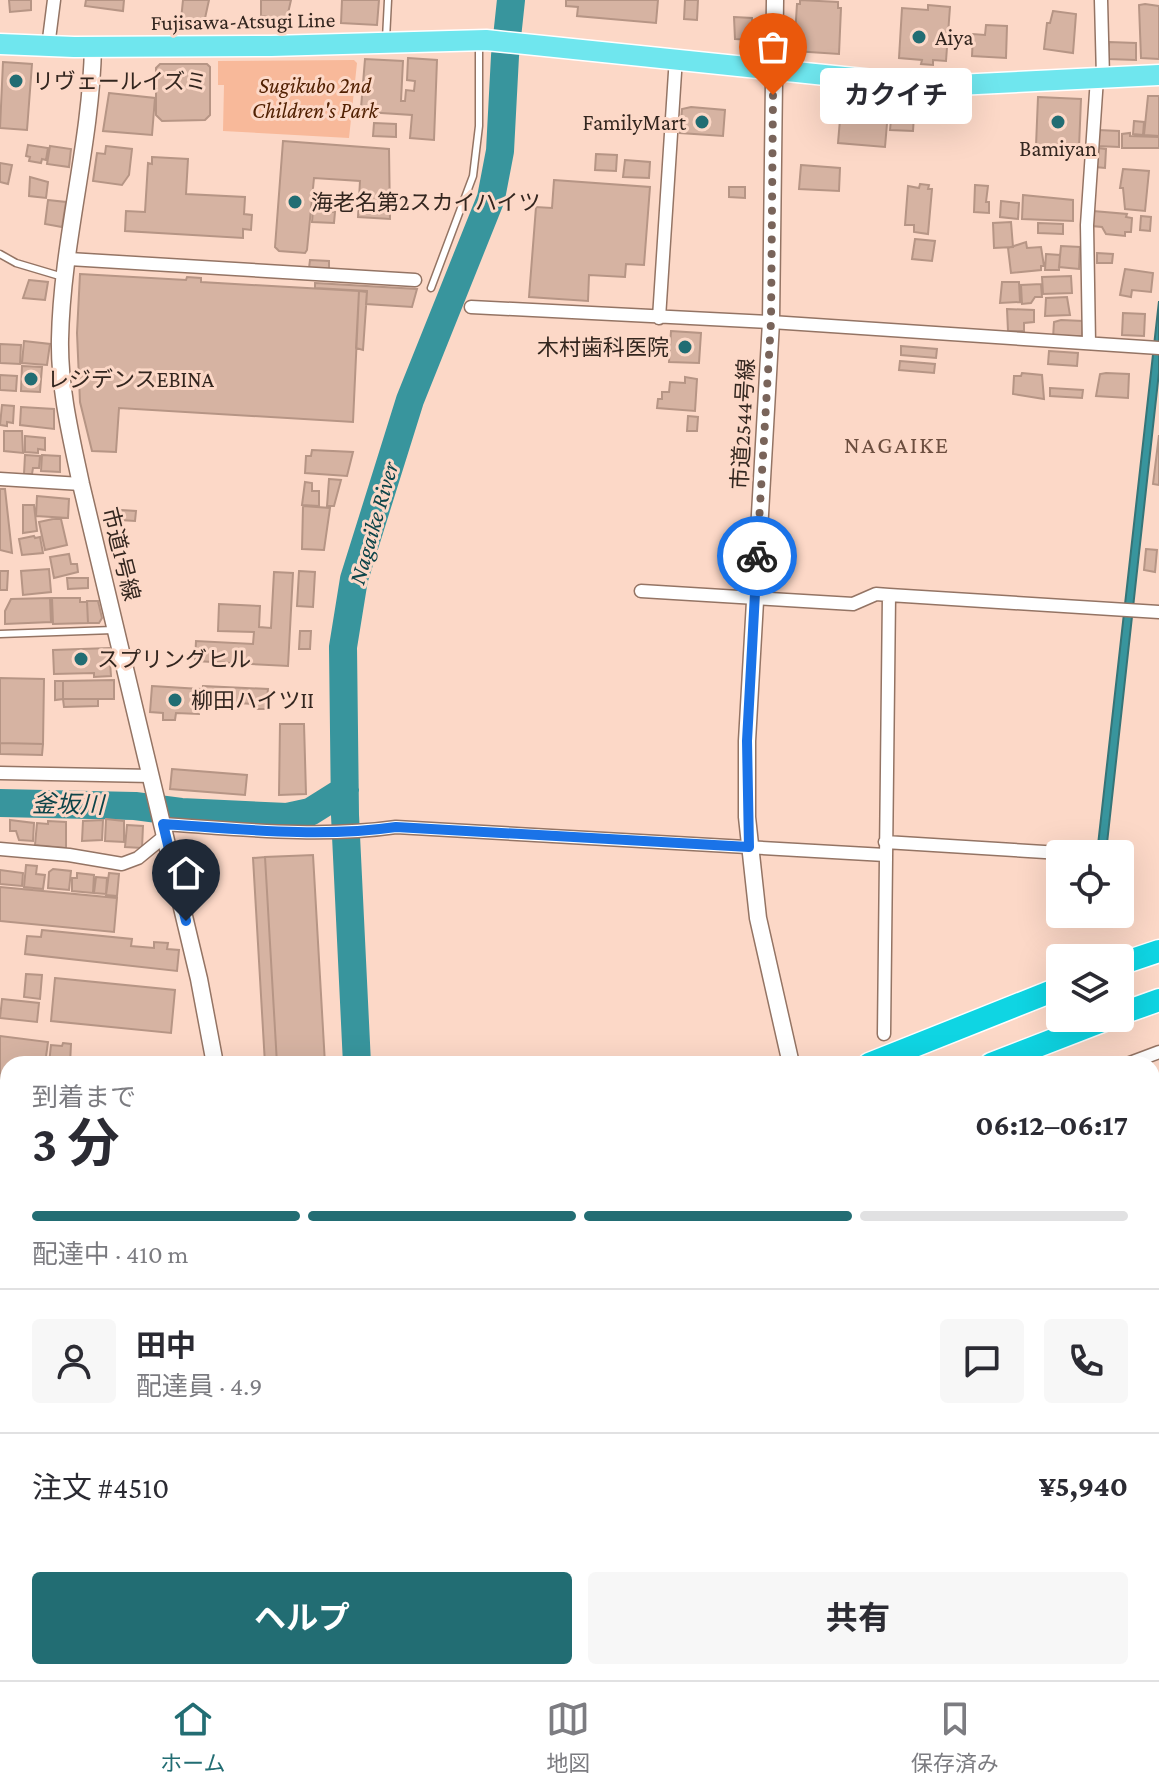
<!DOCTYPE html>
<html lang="ja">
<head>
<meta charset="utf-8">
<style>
  body { margin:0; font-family:"Crimson Pro","Noto Sans JP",serif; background:#f7f7f7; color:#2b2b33; height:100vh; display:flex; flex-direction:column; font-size:30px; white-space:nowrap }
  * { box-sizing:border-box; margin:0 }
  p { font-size:26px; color:#7c7c81 }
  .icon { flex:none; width:44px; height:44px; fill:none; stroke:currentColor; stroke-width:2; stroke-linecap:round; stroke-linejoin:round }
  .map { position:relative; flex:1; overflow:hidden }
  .side { position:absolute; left:0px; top:1056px; width:1160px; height:624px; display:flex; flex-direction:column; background:#fff; border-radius:24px 24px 0 0; box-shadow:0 8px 32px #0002 }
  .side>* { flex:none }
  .tools { position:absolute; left:1046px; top:840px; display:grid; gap:16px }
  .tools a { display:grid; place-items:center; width:88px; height:88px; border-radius:8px; background:#fff; box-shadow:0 8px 32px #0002; font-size:40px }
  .pin { position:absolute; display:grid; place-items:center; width:68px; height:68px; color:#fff; margin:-82px -34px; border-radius:50% 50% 50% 0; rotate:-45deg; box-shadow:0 0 8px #0007 }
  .pin .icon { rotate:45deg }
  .courier { position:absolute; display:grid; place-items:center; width:80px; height:80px; margin:-40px; border:6px solid #1a73e8; border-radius:50%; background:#fff; color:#222; box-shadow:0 2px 10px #0007 }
  .bubble { position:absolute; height:56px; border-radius:8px; background:#fff; box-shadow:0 8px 32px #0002; font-size:26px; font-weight:700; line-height:56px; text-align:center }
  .overview em { font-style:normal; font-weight:700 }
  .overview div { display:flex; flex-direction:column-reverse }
  .overview { display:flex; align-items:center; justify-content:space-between; height:136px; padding:0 32px }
  h1 { font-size:52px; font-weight:700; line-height:60px }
  .bar { display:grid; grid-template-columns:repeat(4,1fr); gap:12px 8px; align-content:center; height:96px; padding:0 32px }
  .bar i { height:10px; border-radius:6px; background:#e1e1e2 }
  .bar .selected { background:#226d73 }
  .bar p { grid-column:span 4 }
  .line { display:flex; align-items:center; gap:20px; padding:0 32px; border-top:2px solid #e1e1e2 }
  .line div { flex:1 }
  .round { display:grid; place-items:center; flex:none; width:84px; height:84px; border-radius:8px; background:#f7f7f7 }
  .cta { display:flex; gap:16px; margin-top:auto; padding:16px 32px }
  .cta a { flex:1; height:92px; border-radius:8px; background:#226d73; color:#fff; font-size:32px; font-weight:700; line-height:92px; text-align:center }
  .cta a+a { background:#f7f7f7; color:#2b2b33 }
  .tab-bar { display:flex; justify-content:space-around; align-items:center; height:112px; border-top:2px solid #e1e1e2; background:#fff; font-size:22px; color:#7c7c81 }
  .tab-bar a { display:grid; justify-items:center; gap:4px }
  .tab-bar .selected { color:#226d73 }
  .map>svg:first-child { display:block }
  .green { fill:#f8b99a }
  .water { fill:#38959d; stroke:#367477; stroke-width:2 }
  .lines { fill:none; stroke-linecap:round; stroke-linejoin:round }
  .canal { stroke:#38959d; stroke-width:16 }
  .river { stroke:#38959d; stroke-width:28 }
  .building { fill:#d6b3a2; stroke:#b69585; stroke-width:2 }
  .service-casing { stroke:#947464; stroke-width:9 }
  .minor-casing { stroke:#947464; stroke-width:15 }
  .tertiary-casing { stroke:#947464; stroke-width:19 }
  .primary-casing { stroke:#fff; stroke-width:23 }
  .motorway-casing { stroke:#fff; stroke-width:25 }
  .service { stroke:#fff; stroke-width:6 }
  .minor { stroke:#fff; stroke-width:12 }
  .tertiary { stroke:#fff; stroke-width:16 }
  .primary { stroke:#6fe6ee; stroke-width:20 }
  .motorway { stroke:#0fd5e3; stroke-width:22 }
  .done { stroke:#79645a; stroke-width:8; stroke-dasharray:0 14.4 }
  .route { stroke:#1a73e8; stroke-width:10 }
  .poi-dot { fill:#226d73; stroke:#fcd8c7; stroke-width:3 }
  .labels { text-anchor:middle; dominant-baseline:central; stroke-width:6; stroke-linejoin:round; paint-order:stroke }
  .street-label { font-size:22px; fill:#33261f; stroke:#fcd8c7 }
  .poi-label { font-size:22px; fill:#33261f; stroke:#fcd8c7; text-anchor:start }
  .park-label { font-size:22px; font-style:italic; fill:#512002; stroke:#fcd8c7 }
  .neighbourhood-label { font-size:24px; letter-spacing:2px; fill:#6c4e3f; stroke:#fcd8c7 }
  .water-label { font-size:24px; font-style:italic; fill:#0c4449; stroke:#fcd8c7 }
</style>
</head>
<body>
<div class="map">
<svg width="1159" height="1680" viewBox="0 0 1159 1680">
  <rect width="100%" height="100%" fill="#fcd8c7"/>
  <path class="green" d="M354,60L357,63L349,138L223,131L224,85H218V61Z
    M0,1366L8,1370V1445L0,1451Z"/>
  <path class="water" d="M1159,301V372L1107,843L1105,854H1097Z"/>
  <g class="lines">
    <path class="canal" d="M1005,1680L1006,1672"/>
    <path class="river" d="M0,803L135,806L181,812L287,817L310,812L345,790
      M357,1064L345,815L343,647L354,579L410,400L491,198L500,151L505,56L511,0
      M417,1672L419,1680"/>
  </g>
  <path class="building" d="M9,0H31V10L10,12Z
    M86,0H124L123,11L85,6Z
    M183,0H209L204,23L181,20Z
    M261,0H291L286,22L268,21L269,17L261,16Z
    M342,0H379L377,25L341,23Z
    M566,0H658L656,23L577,16L578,7L566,6Z
    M685,0H698L697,20L684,19Z
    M800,0L838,2V8H841L839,54L794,51L797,4H800Z
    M1145,4L1159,6V59L1141,58L1139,5Z
    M928,5L950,7L946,61L933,60V65L921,64L922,60L899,58L902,8L928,10Z
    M1053,11L1076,14L1073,53L1044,49L1047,23H1050Z
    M734,17L752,18V40L735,39Z
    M986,25L1007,26L1006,58L972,56L973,34L985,35Z
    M1109,42L1136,43V60L1108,59Z
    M408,58L437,60L434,140L410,138L412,115L366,112V108H361L365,59L403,61L401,101H405L406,90L414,91L415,81L407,80Z
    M3,62L32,64L27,130L0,128Z
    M160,64H207L210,67V115L205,120L162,121L156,115V68Z
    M109,93L155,98L152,135L103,131Z
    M842,96L889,100L885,147L838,143Z
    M1148,96H1159V136L1144,135Z
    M1038,97L1081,99L1079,148L1036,146Z
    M893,98L915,100L913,131L890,130Z
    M691,107L725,110L723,136L680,133L682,109Z
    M1134,121L1144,122L1143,135L1133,134Z
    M374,123L396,124V137L373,136Z
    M1098,130L1119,131V147L1097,146Z
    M1130,133V136L1159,137V148H1122V134Z
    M283,141L389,149L390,219L358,217L360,181L314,178L307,250L305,253L279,251L275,247Z
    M28,145L48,148L46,160L42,159L41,163L29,161L30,157L26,156Z
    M50,146L71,149L69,167L47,164Z
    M106,146L132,149L129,175L122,185L93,181L97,153L105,154Z
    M1097,148L1106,149L1105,168L1095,167Z
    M596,154L617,155L616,171L595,170Z
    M152,157L188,159L186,194L245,197L244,214L252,215L251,230L243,229V238L125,231L126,211L145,212L148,163L152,164Z
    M625,160L650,162L649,178L623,177Z
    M0,163L12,165L8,184L0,182Z
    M801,165L840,168L839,191L799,189Z
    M1123,169L1149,171L1145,211L1125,209L1123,188H1120Z
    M30,177L48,182L46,198L29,196Z
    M554,180L650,187L644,265L626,264L625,277L589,275L588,301L529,297L536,207L552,208Z
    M920,184L929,185L928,189H932L928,234L914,232V225H905L908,186L919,188Z
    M975,185L988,186L986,202H989V213L974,212Z
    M729,187H745V198L729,197Z
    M1023,195L1073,200V221L1022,219Z
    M48,200L66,202L62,227L45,224Z
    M1001,201L1019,203L1018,219L1000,217Z
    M313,210L335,212L334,223L312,222Z
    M1093,211L1127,214L1126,217L1132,218L1131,232H1125V236L1106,234L1102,227L1092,226Z
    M1141,216L1151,217L1150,231L1140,230Z
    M1011,222L1013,247L994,248L993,223Z
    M1038,223L1063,224V234L1038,233Z
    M915,239L935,241L932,261L912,259Z
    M1026,242L1027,248L1041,247L1044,266H1041V270L1011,273L1008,248Z
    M1061,246L1080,247L1079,269L1059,267Z
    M1097,253L1113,254L1112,263H1097Z
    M1046,254L1060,255L1059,270H1045Z
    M310,260L329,261V269L309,268Z
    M1125,269L1153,273L1151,292L1132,290L1131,297L1120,295Z
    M80,274L186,280L187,277L201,278V282L359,291L353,422L119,408L116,452L92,451L80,402L77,333Z
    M1071,276L1072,293L1043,294L1042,277Z
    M29,280L48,282L45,300L23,298Z
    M1002,282H1019L1020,302L1000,303Z
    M315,283L417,289L412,307L366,304L367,291L315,288Z
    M1041,284L1042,297H1035L1031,303L1022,304L1021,285Z
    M359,291L367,292L363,350L356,348Z
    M1067,297L1070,315L1045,316L1046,298Z
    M1007,309L1034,310V322L1024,323V331H1008Z
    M1123,313L1145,314L1144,336L1122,335Z
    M1061,320L1083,321L1082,336H1075V339L1053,338L1054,322Z
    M671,331L701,333L699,363L669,362Z
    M24,341L50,344L47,365L22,363Z
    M0,344L21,345L20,364L0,363Z
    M901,346L937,349L936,358L901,355Z
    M1049,351L1078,353L1077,366L1048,364Z
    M900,361L935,364L934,373L899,370Z
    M22,366L42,367L40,392L21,391Z
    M1022,373L1042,375L1044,399L1013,394L1014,376H1021Z
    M1106,373L1129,374L1128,398L1096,396L1100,374Z
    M0,375L17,376L16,391L0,390Z
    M685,377L697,379L695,411L657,408L658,399H662V392H669L670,382L685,383Z
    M1050,388L1083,390L1082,398L1050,396Z
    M2,405L14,406L13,423L7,422V426L0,425Z
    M21,407L54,409V429L20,425Z
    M688,416L698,417L697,431H687Z
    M4,431H22L23,453L4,451Z
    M1159,435V485L1153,484Z
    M25,436L45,438V450L38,449V453L25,452Z
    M312,450L353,452L347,476L305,473L306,456H311Z
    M25,455L40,456L39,468H33L32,474H24Z
    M42,455L60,456V472L41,471Z
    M329,479L341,480L334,506H327Z
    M305,482L312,483V491H319V506L302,505Z
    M0,489H5L12,553L0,550Z
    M37,496L69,499L68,518L36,516Z
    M23,505H34L37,531L23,533Z
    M303,506L330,508L324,550L302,549Z
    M121,510L136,511L135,521L120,520Z
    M53,519H61L67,545L45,550L39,522Z
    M34,536L35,538L40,537L43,553L22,555L19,539Z
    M1146,549L1157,550L1155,572L1144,570Z
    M69,554L71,564H77L78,572L54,578L50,557Z
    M49,569L51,592L23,595L21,571Z
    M0,571H8L7,590H0Z
    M299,571L315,572L313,607L297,606Z
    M274,572L293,573L288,666L195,661L196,641L253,644L254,632L218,631L219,604L260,606L259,627L271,628Z
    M67,578H88V588L68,589Z
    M50,598L51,622L5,624V611L11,599Z
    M52,598H80V602H87L88,623L53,624Z
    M87,601H98L102,618L99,623H88Z
    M300,631H311L310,649H299Z
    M109,648L111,676L94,677V673L54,674L53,650Z
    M0,678L44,679L43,744L0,743Z
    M114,680V699H63V681Z
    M55,681H63V699L55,700Z
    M152,686L200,689L199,714L176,713L175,720H163V713L150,712Z
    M203,686L268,689L266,709H253L254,704L202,701Z
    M63,699H98V706L64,707Z
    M280,724H304L306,794L279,795Z
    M0,743L43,744L42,755L0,754Z
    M172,769L247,775L245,795L170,789Z
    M106,819L124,821V842L105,841Z
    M10,820L34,823L33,841L19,840L16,831H10Z
    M103,820L102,840L82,841L83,821Z
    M48,821L66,822V848L35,845L37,823L48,824Z
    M127,825L143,826L142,848L125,847Z
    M313,855L325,1064H277L265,857Z
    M265,857L277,1064H265L253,858Z
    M26,865L37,866L36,874L45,875L43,889L24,887Z
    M53,869L71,871L69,890L48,888L49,872Z
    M0,870L23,873L22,886L0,884Z
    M77,873L94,875L93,893L72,891V878H77Z
    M109,873L119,874L117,896L106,895Z
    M96,877L107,878L106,894L94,893Z
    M0,887L117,898L114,932L0,921Z
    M42,930L132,939L131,946L154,948V942L168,943L167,949L179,950L177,971L25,954L27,936L41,937Z
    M26,974L42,975L40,999L24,997Z
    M55,978L175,990L171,1033L51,1021Z
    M2,999L39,1003L37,1022L0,1018Z
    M0,1036L48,1042L45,1064H8V1081L0,1080Z
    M63,1043L71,1044L70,1064H49L51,1045L62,1046Z
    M0,1091L8,1093V1117L0,1115Z
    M0,1117L8,1119L3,1157H0Z
    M8,1154V1204L0,1202Z
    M1152,1490H1159L1158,1517H1152Z"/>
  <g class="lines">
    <defs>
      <path id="service" d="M386,39L388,0
        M0,254L16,263L63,277
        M431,288L473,176L479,126V43
        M0,634L113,630
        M1152,1451H1159
        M1026,1680L1027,1672
        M1085,1680L1086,1672
        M1146,1680V1672"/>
      <path id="minor" d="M1101,0L1103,77
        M48,47L54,0
        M69,259L415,280
        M471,307L771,322L1159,348
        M659,318L676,57
        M1089,343L1087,225L1097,78
        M0,479L81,484
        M641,591L853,604L876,594L889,595L1159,612
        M0,773L152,776
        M163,824C239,829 320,838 396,827L885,855
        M885,842L1077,854
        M0,849L69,855L122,864L138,858L166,835
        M884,1034L889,595
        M1127,1064L1159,1052
        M1152,1132H1159
        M1152,1580L1159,1581
        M0,1609L8,1604"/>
      <path id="tertiary" d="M775,0L771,322L747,741V817L758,918L791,1064
        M93,47C91,145 62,241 60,339C59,388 71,437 81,484L199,979L215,1064
        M0,1213L8,1215
        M1152,1411H1159
        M1152,1641H1159
        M247,1672L248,1680
        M870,1680V1672"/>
      <path id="primary" d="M0,44L74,47L271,46L486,40L883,81L957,85L1159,75"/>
      <path id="motorway" d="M1120,964L1159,951
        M1120,1014L1159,1000
        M869,1064L1060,988
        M991,1064L1110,1018
        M0,1506L8,1501
        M0,1555L8,1550"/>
    </defs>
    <use href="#service" class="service-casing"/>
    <use href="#minor" class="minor-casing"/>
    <use href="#tertiary" class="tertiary-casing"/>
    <use href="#primary" class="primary-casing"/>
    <use href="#motorway" class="motorway-casing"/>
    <use href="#service" class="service"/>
    <use href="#minor" class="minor"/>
    <use href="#tertiary" class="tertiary"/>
    <use href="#primary" class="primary"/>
    <use href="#motorway" class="motorway"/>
  </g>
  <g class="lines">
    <path class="done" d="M757,556L771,322L773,95"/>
    <path class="route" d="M186,921L163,824C239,829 320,838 396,827L749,847L747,741L757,556"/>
  </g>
  <g class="poi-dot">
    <circle cx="919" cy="37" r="8"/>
    <circle cx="16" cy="81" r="8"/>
    <circle cx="702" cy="122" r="8"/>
    <circle cx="1058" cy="122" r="8"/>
    <circle cx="295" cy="202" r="8"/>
    <circle cx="685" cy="347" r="8"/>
    <circle cx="31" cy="379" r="8"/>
    <circle cx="81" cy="659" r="8"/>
    <circle cx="175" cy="700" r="8"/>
  </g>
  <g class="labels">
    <g class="street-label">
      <text transform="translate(243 21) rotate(-1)">Fujisawa-Atsugi Line</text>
      <text transform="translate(743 424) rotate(-87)">市道2544号線</text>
      <text transform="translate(121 554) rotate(76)">市道1号線</text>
    </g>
    <g class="poi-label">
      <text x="935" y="37">Aiya</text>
      <text x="32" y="81">リヴェールイズミ</text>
      <text x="686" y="122" text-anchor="end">FamilyMart</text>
      <text x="1058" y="148" text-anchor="middle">Bamiyan</text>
      <text x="311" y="202">海老名第2スカイハイツ</text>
      <text x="669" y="347" text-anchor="end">木村歯科医院</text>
      <text x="47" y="379">レジデンスEBINA</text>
      <text x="97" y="659">スプリングヒル</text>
      <text x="191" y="700">柳田ハイツII</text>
    </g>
    <g class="park-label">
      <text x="315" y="85">Sugikubo 2nd<tspan x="315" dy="25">Children's Park</tspan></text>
    </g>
    <g class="neighbourhood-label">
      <text x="897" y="444">NAGAIKE</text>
    </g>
    <g class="water-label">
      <text transform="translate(373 523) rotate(-74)">Nagaike River</text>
      <text transform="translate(68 804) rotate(1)">釜坂川</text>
    </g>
  </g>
</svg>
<div class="tools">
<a><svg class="icon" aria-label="locate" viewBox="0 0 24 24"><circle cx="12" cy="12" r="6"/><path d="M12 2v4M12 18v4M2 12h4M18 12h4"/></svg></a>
<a><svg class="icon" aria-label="layers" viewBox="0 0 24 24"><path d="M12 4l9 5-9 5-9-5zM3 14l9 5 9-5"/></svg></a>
</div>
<div class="pin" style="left:773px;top:95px;background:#ea580c"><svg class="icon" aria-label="bag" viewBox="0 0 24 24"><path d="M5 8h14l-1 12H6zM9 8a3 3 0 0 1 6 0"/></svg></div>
<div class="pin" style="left:186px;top:921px;background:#1f2937"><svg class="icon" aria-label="home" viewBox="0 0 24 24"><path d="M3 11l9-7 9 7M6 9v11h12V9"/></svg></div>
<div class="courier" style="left:757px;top:556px"><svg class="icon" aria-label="bike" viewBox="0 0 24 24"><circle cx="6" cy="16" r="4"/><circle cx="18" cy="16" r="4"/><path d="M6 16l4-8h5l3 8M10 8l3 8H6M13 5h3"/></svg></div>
<div class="bubble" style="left:820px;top:68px;width:152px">カクイチ</div>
<section class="side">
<div class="overview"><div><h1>3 分</h1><p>到着まで</p></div><em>06:12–06:17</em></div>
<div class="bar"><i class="selected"></i><i class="selected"></i><i class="selected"></i><i></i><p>配達中 · 410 m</p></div>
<div class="line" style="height:144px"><a class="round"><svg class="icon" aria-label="person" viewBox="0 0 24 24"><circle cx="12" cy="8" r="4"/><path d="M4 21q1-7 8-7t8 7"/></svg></a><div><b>田中</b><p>配達員 · 4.9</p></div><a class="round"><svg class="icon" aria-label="chat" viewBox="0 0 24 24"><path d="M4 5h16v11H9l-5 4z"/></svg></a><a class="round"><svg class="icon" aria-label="phone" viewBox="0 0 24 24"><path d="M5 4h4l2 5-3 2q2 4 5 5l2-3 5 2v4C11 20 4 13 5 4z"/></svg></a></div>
<div class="line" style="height:104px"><div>注文 #4510</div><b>¥5,940</b></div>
<div class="cta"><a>ヘルプ</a><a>共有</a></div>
</section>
</div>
<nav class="tab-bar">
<a class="selected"><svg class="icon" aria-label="home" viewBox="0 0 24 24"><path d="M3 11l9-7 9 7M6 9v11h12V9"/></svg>ホーム</a>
<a><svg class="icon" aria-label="map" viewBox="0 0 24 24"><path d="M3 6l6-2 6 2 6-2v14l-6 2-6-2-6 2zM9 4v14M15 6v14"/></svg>地図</a>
<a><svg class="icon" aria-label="saved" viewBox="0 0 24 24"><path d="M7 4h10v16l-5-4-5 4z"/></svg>保存済み</a>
</nav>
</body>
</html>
